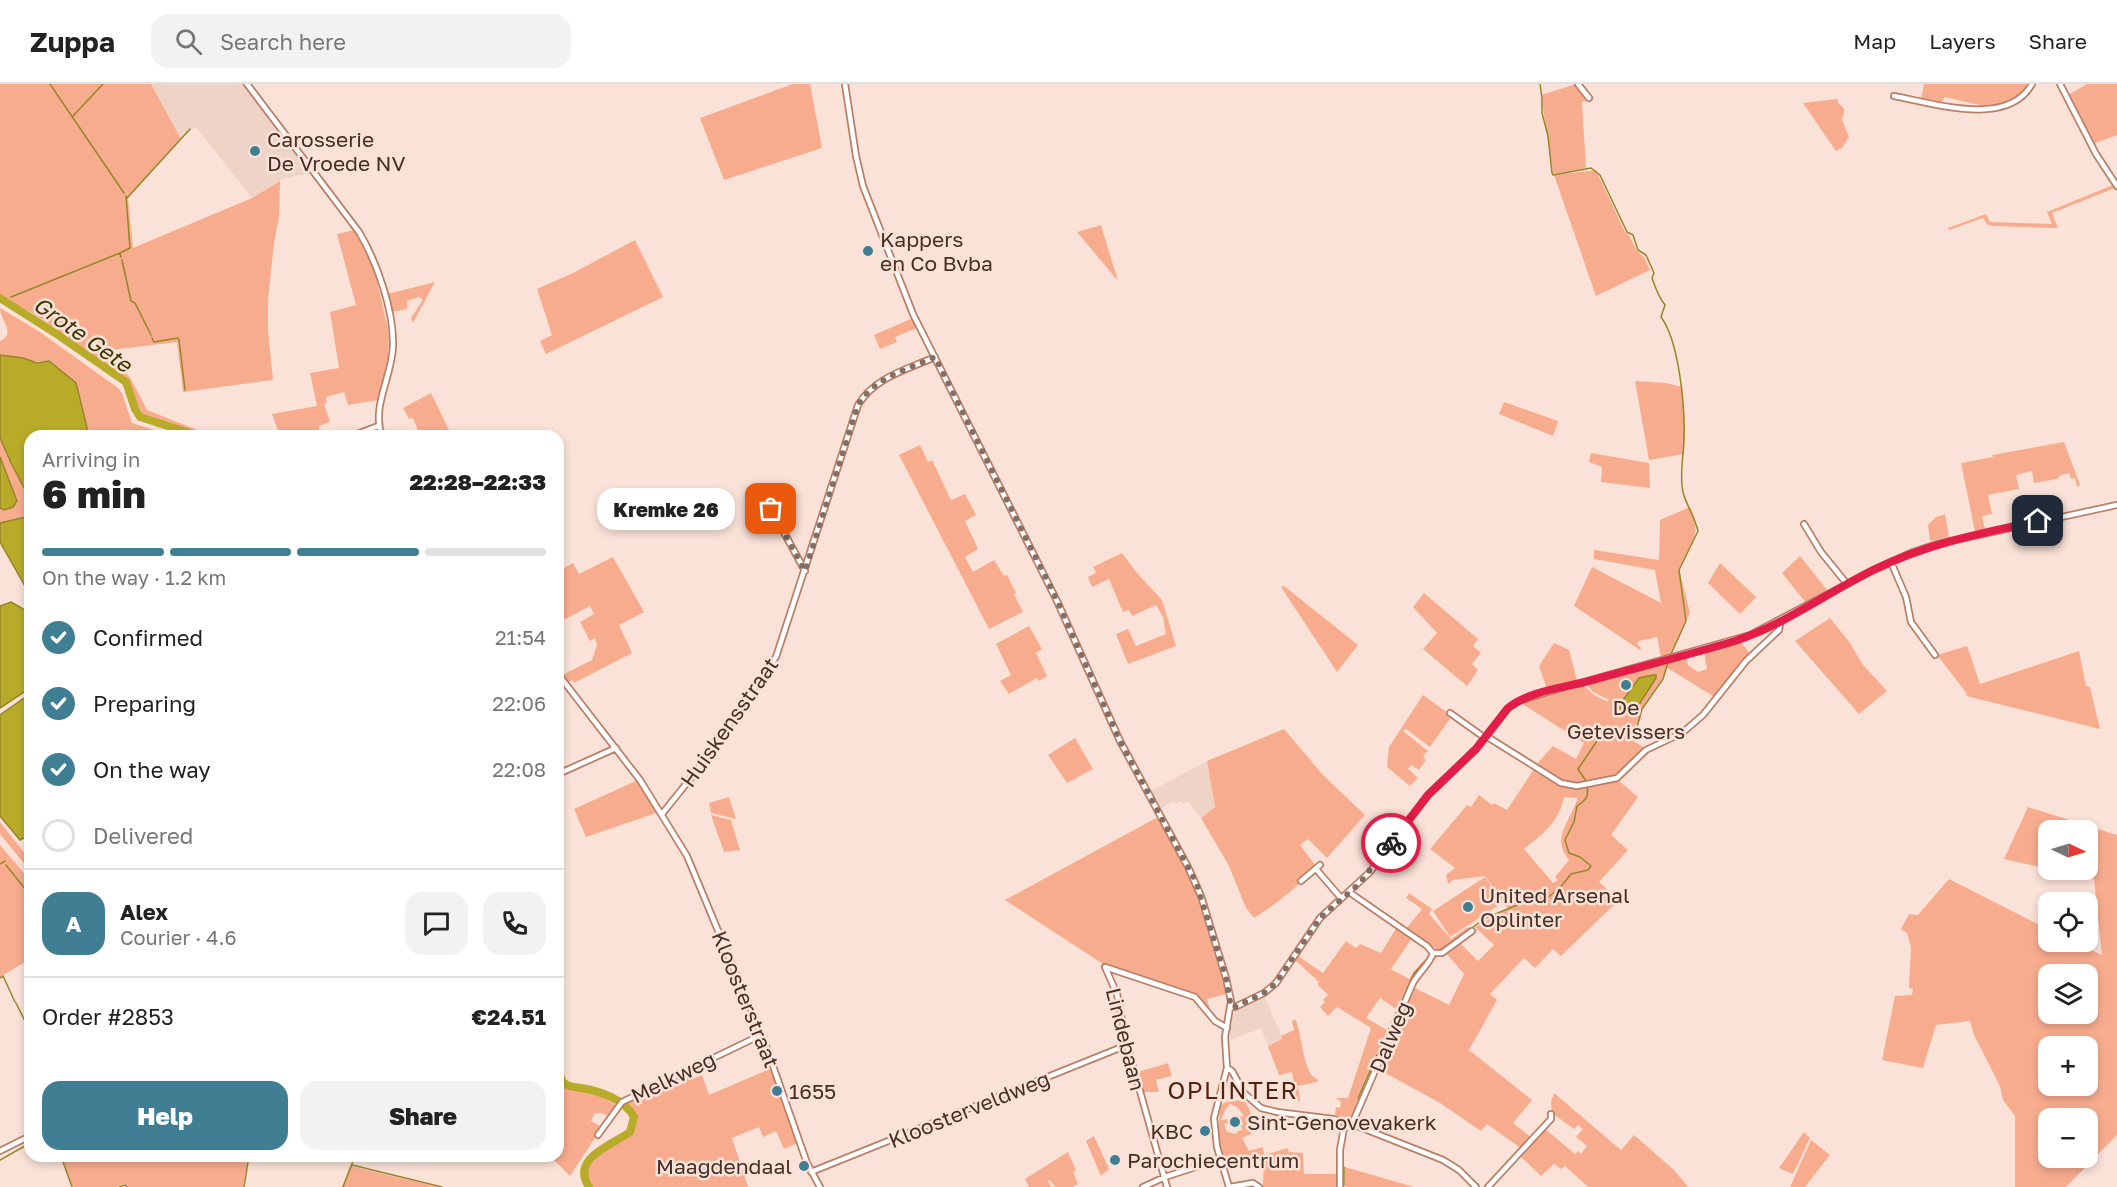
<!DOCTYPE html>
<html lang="en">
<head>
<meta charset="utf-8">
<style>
  body { margin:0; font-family:"Golos Text",sans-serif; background:#f2f2f2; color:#222; height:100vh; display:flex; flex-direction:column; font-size:22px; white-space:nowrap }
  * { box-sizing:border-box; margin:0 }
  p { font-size:20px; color:#767676 }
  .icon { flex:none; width:33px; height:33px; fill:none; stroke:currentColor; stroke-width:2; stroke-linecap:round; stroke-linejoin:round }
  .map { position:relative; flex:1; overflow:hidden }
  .panel { position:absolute; left:24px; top:346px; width:540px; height:732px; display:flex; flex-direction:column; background:#fff; border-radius:18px; box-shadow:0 3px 9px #0003 }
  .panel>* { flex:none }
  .needle { width:39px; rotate:94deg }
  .tools { position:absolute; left:2038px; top:736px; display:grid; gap:12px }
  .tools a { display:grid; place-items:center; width:60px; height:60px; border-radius:12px; background:#fff; box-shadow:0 3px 9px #0003; font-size:30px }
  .pin { position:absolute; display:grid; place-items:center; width:51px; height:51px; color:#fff; margin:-26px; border-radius:12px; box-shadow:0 3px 9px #0006 }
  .courier { position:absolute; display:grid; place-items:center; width:60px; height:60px; margin:-30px; border:4px solid #e11d48; border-radius:50%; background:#fff; color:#222; box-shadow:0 2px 8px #0007 }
  .bubble { position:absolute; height:42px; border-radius:18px; background:#fff; box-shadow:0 3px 9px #0003; font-size:20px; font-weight:800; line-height:42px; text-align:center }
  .overview em { font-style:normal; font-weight:800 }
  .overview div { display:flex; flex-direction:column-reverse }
  .overview { display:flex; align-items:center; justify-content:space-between; height:102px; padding:0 18px }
  h1 { font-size:39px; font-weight:800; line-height:45px }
  .bar { display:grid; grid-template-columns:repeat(4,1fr); gap:9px 6px; align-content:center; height:72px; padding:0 18px }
  .bar i { height:8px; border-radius:4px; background:#e0e0e0 }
  .bar .on { background:#407e93 }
  .bar p { grid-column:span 4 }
  .line { display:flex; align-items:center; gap:15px; padding:0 18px; border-top:2px solid #e0e0e0 }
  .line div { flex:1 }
  .round { display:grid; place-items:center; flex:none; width:63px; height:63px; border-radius:18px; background:#f2f2f2 }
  ol { padding:0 18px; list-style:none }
  li { display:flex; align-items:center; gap:18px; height:66px }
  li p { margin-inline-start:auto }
  li .icon { padding:6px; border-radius:50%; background:#407e93; color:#fff; stroke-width:4 }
  li:last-child { color:#767676 }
  li i { width:33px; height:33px; border:3px solid #e0e0e0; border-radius:50% }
  .action { display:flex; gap:12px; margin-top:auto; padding:12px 18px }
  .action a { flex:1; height:69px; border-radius:18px; background:#407e93; color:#fff; font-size:24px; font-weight:800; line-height:69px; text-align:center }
  .action a+a { background:#f2f2f2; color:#222 }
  header { display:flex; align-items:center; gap:36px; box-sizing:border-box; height:84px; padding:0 30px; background:#fff; border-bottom:2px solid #e0e0e0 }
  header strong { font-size:28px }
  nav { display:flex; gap:33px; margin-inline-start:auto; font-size:21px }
  .search { width:420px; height:54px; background:#f2f2f2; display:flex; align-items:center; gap:15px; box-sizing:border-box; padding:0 21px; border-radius:18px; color:#767676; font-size:22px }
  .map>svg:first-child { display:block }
  .built { fill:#efd3c7 }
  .green { fill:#f8ac8e; fill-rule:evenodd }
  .water { fill:#b9ab2a; stroke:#968628; stroke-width:1.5 }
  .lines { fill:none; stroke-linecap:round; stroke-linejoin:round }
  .stream { stroke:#968628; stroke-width:1.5 }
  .river { stroke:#b9ab2a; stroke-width:8 }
  .minor-casing { stroke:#b98069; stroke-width:8 }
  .minor { stroke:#fff; stroke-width:4.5 }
  .done { stroke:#856e64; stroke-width:6; stroke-dasharray:0 10.8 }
  .route { stroke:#e11d48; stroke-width:8 }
  .poi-dot { fill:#407e93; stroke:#fbe2d8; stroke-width:2 }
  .labels { text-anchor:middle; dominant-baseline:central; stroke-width:5; stroke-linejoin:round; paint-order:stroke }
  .poi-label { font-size:21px; fill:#462f25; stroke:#fbe2d8; text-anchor:start }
  .street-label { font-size:21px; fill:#462f25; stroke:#fbe2d8 }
  .water-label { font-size:22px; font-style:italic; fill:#3d3803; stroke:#fbe2d8 }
  .quarter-label { font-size:24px; letter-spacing:1.5px; fill:#51210c; stroke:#fbe2d8 }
</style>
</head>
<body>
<header>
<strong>Zuppa</strong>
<div class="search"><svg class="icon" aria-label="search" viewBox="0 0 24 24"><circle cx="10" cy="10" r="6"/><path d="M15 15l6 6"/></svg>Search here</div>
<nav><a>Map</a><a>Layers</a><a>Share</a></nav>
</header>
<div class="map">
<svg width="2117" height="1103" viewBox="0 0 2117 1103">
  <rect width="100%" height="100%" fill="#fbe2d8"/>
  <path class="built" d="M151,0H244L311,89L282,95L252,114L196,43L181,55Z
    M1207,677L1215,723L1200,734L1188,717L1183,720L1181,717L1176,720L1174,717L1161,724L1151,707Z
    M1264,912L1283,955L1268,962L1261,944L1231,956L1229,946L1234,928Z"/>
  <path class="green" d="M0,0H151L181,55L128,114L133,164L252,114L280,97L279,133L274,159L268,216V246L273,296L183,308L177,258L102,267L101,271L122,285L131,295L147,326L205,349L210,352L145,333L136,319L128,296L32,229L0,212Z
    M793,0H810L822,64L724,96L700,34Z
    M1576,0L1588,16L1582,18L1586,84L1553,90L1541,11Z
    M1924,0H2031C2018,19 2001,22 1979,24V21L1945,13L1941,19L1921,15Z
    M2087,0H2117V51L2093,60L2068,11Z
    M1838,15V19C1847,25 1844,27 1842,36L1849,53L1842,64L1836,67L1803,19Z
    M1596,86L1625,148L1629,151L1637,167L1644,173L1650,186L1596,212L1554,91Z
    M2113,101L2115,104L2052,129L2058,144L1993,142L1988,141L1983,134L1949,146L1948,144L1986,130L1990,138L2052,140L2047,128Z
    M1101,141L1118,197L1077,148Z
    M354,146L370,173L375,188L389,250L388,274L378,316L348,321L344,308L326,313L327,319L324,320L330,338L319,342V352H280L272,330L317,322L310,289L339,284L330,228L356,221L337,150Z
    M635,156L663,213L546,270L540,257L552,251L537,205L573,189Z
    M435,198L413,239L411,234L423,216L419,213L407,217V225L391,228L387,210Z
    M0,224L40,248L118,304L122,309L132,339L173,352H142L122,345V348L136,352H89L76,300L49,277C33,280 16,273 0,271V257C17,249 0,237 0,224Z
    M913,234L917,244L895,253L897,258L880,265L874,251Z
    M1635,297L1666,299L1682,303L1685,343L1684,370L1649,376Z
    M431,309L452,352H420L413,334L409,335L403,324Z
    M1504,318L1558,337L1553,352L1499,330Z
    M0,354L11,379L30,415V432L0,439V424L4,426L17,417L0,373Z
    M2064,358L2080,401L2077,403L2075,394L2071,395L2069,389L2061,391L2057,395L2034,399L2032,387L2016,391L2019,405L1988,411L1992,430L1982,432L1985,445L1975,447L1961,379L1993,373L1992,371Z
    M920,361L928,378L932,376L951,416L965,410L976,431L965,437L978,465L965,473L973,488L994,476L1004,492L1007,491L1016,509L1014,510L1023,528L989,545L899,371Z
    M1591,369L1649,379L1650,404L1601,398L1602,383L1589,378Z
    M1690,423C1704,449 1689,461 1679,485L1690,529L1669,572L1661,574L1657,553L1639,557L1637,560L1641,564L1640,566L1574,522L1592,483L1661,519L1655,486L1594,475V466L1659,476L1660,436Z
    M1945,430L1949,453L1930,457L1928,441L1936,433Z
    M1122,469L1137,489L1162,516L1176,562L1128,580L1116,550L1128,545L1136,562L1166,550L1163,533L1156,521L1132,532L1129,526L1123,528L1109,495L1092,503L1088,493L1096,489L1093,483Z
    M1800,472L1828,507L1806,519L1782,489Z
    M613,473L644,528L619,541L632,569L574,599L572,596L568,598L562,591L592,576L597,561L595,554L590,557L580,538L594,530L590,522L558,539V487L573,479L579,490Z
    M1720,479L1756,513L1740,530L1708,499Z
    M1284,502L1358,561L1337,588L1281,503Z
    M1424,509L1478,555L1473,562L1481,569L1472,580L1478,586L1467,602L1423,565L1437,549L1413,523Z
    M1830,534L1850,559L1863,581L1887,607L1859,630L1795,557Z
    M1029,542L1042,565L1036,569L1047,592L1039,597L1037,594L1009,610L1000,597L1011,591L996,560Z
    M1741,558L1750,570L1716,614L1666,583L1665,590L1638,630L1641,633L1640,637L1636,640L1628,654L1645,664L1620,692L1577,700L1559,697L1535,682L1553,662L1576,675L1584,659L1521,619L1584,602L1594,611L1608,618L1609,616L1593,608L1587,601L1686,573L1688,581L1698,588L1707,585L1704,568ZM1638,594H1656L1632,631L1618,623Z
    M1554,559L1569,566L1577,597L1547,605L1539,582Z
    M1967,562L1980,600L2079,567L2086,602L2090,603L2100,645L1966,612L1967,610L1937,571Z
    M1423,611L1452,632L1430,663L1406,645L1403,647L1429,668H1426L1423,673L1426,676L1419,686L1411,681L1408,685L1418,694L1410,702L1387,683L1389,663Z
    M1284,645L1323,691L1365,731L1327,774L1308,755L1300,761L1316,782C1298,803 1278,819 1254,834L1246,824L1229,782L1201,734L1215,723L1207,677Z
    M1075,654L1093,685L1067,699L1048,671Z
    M1534,685L1566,704L1606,697H1619L1638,713L1611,751L1628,766L1599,798L1619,816L1561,872L1553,865L1535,884L1524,874L1490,910L1497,916L1469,966L1532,1016L1513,1039L1532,1054L1522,1065L1487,1040L1481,1047L1440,1019L1378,985L1413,903L1449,921L1464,890L1445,868L1459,858L1478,877L1494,861L1475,843L1508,825L1485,792L1453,796L1448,800L1446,791L1455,784L1430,765L1467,721L1471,723L1479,711L1492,721L1494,719L1507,726ZM1564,713L1577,714V716C1569,739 1551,754 1569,776L1555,793L1558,796L1553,799L1524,765C1542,751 1560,737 1564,713Z
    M638,696L659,728L586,753L574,725Z
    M729,713L736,735L711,729L709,719Z
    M2028,723L2117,751V1051L2066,1103H2015V1032L2003,1016L2000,1002L1974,951L1970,937L1936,941L1923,984L1882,976L1895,912L1912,911L1913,905L1909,904L1911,863L1907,849L1901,845L1909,830L1918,831L1949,795L2049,846V858H2074L2102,871L2094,795L2055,786H2088V747H2049V785L2004,775ZM2049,891H2088V930H2049ZM2049,963H2088V1002H2049ZM2049,1035H2088V1074H2049Z
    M711,731L731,736L740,766L724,768Z
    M1158,733L1195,806L1224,901L1226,910L1207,915L1211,930L1194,912L1103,880L1005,816Z
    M0,738L30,776V787L0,750Z
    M0,761L30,796V875L0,893Z
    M1485,793L1502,819L1450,853L1433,827Z
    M1409,809L1432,825L1429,830L1451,855L1468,843L1471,846L1441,868L1406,845L1422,825L1406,814Z
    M1397,843L1412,854L1391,885L1409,895L1423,877L1425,878L1414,892L1398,929H1397L1409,901L1408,900L1396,925L1380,914L1366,934L1387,946L1357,1014H1359L1386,954H1387L1355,1031L1349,1036L1335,1032L1336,1023L1340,1024L1341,1018L1336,1014H1348L1371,944L1337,923L1328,932L1320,923L1325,918L1323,916L1328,911L1317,900L1319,898L1295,876L1298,872L1323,889L1346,857L1356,864L1360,860L1381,869Z
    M1295,935C1303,950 1302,992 1319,996L1316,998L1298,1002L1300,1017H1297L1292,988L1279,991L1268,962L1282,955L1281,952L1294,946L1292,938Z
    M1168,979L1172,992L1156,996L1159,1008H1141L1135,989Z
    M772,984L798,1059L784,1065L776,1047L763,1053L759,1043L732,1054L748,1103H591C569,1057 670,1058 623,1019L689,987L693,995L702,991L709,1011Z
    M558,992L562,1002L603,1013L616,1021L608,1032L602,1029H595L591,1037L602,1043L570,1092L551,1073L558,1072Z
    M1554,1009L1621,1066L1634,1051L1674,1086L1688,1103H1588L1565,1082L1561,1085L1554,1080L1541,1092L1519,1071L1544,1044L1575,1070L1578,1067L1581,1070L1587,1062L1576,1053L1583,1045L1578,1041L1574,1045L1552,1029L1551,1018Z
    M1242,1016C1253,1023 1252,1038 1251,1050L1242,1054L1249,1067L1263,1063L1264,1071L1288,1064L1289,1068L1303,1069L1304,1090H1338V1103H1260L1259,1101H1263L1264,1073L1225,1081L1218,1048L1220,1022L1226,1018ZM1230,1020L1237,1023L1244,1032L1238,1033L1239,1037H1242L1243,1041H1241L1242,1046L1238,1047L1236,1050L1227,1048L1224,1040L1228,1039L1227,1035L1221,1036L1225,1026Z
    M1804,1048L1810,1054L1793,1090L1779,1084Z
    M1094,1052L1109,1085L1101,1092L1086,1057Z
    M1811,1056L1830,1071L1805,1103H1790Z
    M1068,1068L1076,1086L1073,1088L1078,1100L1072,1103H1055L1050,1096L1048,1097L1051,1103H1029L1025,1095Z
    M242,1073L247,1080L243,1103H128L124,1100L116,1103H72L62,1073Z
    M350,1082L438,1103H342Z
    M1345,1083L1414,1103H1345Z"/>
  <path class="water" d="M0,271L23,274L37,279L49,277L76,299L89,352H30V415L11,379L0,354Z
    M0,373L17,417L13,423L4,426L0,424Z
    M30,432V511L0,458V439Z
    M11,518L30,529V604L0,624V522Z
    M1653,591H1656V594L1633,630L1630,631L1618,623L1639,594Z
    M30,610V751L20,756L0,732V631Z"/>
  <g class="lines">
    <path class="stream" d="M50,0L124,109
      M1540,0L1542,14V29L1548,52L1552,89L1553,91L1591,84L1600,91L1627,148L1633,151L1638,166L1646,171L1654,189L1652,194C1656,205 1658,212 1665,221L1661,233C1679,257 1685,322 1684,353C1684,370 1679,391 1683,408C1686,421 1695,433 1698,447L1679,486L1686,537L1671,570
      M73,32L103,0
      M127,114L190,45
      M121,173L120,169L130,164L126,112
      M122,176L131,217L135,219L151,251
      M11,213L120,169
      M152,254L154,258L178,254L179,256L185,306
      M1586,697L1578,685L1597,657L1610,645L1624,652L1637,643L1642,625L1663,595L1669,575
      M0,780L5,777
      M6,781L30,811
      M1440,866L1486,834L1522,819L1548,813L1559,805L1571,790L1588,786L1591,782L1580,773L1569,769L1565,756L1574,738L1577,722C1586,716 1589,713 1587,702
      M0,894L3,892L15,918
      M16,919L30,947
      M1396,929L1414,889L1428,874
      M1387,950L1394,932
      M1358,1014L1385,953
      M61,1072L72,1103
      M244,1072L248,1078L244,1103
      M0,1076L30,1059
      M352,1081L442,1103
      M1344,1083V1101
      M119,1103L125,1101L127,1103
      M343,1103L355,1072"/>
    <path class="river" d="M0,214L58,251L126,298L135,325L140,333L199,352
      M558,975C559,982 559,993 563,998C567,1003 575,1003 581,1004C600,1007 624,1015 634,1033L630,1048C612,1061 570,1074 589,1103"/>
    <defs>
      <path id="minor" d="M247,0L359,148C377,178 394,227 393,262C392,293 371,323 382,352
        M845,0L856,72L863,102L913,230L1057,517L1120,657L1188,783L1201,812L1226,894L1231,917L1225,953L1227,984L1214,1034L1217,1063L1229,1103
        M1578,0L1589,14
        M2060,0L2096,70L2117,102
        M1894,12C1933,19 2008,44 2032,0
        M352,352L378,342
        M762,408L805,487
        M1804,440L1821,468L1847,500
        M1891,478L1906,513L1911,538L1935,571
        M558,590L640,696L687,772L766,962L807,1079L820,1103
        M1450,629L1485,654
        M1486,652L1561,699L1577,702L1617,694L1646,666L1682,649L1703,631L1746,577L1779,546L1781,536
        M558,690L616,664
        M662,730L694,690L776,573L858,321C875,293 906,286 935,273
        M1316,785L1341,814
        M1301,797L1320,781
        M1349,808L1427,862L1433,869C1430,880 1419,888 1413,899L1352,1040
        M1433,869H1442L1472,847
        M1105,883L1117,910L1127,961L1167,1103
        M1105,883L1195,913L1215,937L1227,944
        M1231,923H1235L1264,909L1276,899L1320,834L1370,788L1428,711L1476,665L1508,624L1519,617L1548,608L1750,551L1872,487L1913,468L1937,460L2117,421
        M1227,984L1232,987L1244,1009L1261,1024L1277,1028L1333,1035L1352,1040L1443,1076L1459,1086L1476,1103
        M598,1051L622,1018L761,951
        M0,1067L30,1052
        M811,1088L1127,961
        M1143,1103L1165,1093L1220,1075
        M1230,1103L1253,1099L1259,1103
        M1340,1103V1066L1345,1038
        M1488,1103L1551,1035V1030"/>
    </defs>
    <use href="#minor" class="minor-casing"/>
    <use href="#minor" class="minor"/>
  </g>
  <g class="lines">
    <path class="done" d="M771,425L805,487L858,321C875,293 906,286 935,273L1054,510L1120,657L1196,798L1226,894L1231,923H1235L1264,909L1276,899L1320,834L1360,799L1391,759"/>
    <path class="route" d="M1391,759L1428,711L1476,665L1508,624C1528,608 1560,604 1585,598C1635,584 1685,572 1735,557C1784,541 1827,509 1873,486C1926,460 1981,449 2038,437"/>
  </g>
  <g class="poi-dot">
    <circle cx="255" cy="67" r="6"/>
    <circle cx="868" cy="167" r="6"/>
    <circle cx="1626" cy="601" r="6"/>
    <circle cx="1468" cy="823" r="6"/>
    <circle cx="777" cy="1007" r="6"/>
    <circle cx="1235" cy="1038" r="6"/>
    <circle cx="1205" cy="1047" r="6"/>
    <circle cx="1115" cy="1076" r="6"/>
    <circle cx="804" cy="1082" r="6"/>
  </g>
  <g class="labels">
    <g class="poi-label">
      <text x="267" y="55">Carosserie<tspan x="267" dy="24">De Vroede NV</tspan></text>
      <text x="880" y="155">Kappers<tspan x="880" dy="24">en Co Bvba</tspan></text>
      <text x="1626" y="623" text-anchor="middle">De<tspan x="1626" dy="24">Getevissers</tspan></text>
      <text x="1480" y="811">United Arsenal<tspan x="1480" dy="24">Oplinter</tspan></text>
      <text x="789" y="1007">1655</text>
      <text x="1247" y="1038">Sint-Genovevakerk</text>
      <text x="1193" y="1047" text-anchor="end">KBC</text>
      <text x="1127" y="1076">Parochiecentrum</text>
      <text x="792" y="1082" text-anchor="end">Maagdendaal</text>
    </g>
    <g class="street-label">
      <text transform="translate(729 638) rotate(-55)">Huiskensstraat</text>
      <text transform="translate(746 915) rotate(68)">Kloosterstraat</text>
      <text transform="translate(1390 953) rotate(-67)">Dalweg</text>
      <text transform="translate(1126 955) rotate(76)">Lindebaan</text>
      <text transform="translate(673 993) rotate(-26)">Melkweg</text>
      <text transform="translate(969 1025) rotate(-22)">Kloosterveldweg</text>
    </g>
    <g class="water-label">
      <text transform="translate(83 250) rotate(35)">Grote Gete</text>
    </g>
    <g class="quarter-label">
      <text x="1233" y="1005">OPLINTER</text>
    </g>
  </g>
</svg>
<div class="tools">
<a><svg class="needle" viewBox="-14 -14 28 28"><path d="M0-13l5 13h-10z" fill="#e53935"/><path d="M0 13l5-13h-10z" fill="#767676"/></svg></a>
<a><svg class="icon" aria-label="locate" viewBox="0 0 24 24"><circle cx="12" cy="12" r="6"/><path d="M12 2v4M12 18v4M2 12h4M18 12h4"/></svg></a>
<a><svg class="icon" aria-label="layers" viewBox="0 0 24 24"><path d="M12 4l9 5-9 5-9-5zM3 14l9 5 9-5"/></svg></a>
<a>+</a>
<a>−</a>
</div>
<div class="pin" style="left:771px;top:425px;background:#ea580c"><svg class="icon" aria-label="bag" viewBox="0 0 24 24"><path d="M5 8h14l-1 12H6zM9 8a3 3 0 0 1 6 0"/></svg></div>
<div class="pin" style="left:2038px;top:437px;background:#1f2937"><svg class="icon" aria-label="home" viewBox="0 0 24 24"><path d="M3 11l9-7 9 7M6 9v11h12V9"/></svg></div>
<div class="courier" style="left:1391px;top:759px"><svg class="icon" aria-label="bike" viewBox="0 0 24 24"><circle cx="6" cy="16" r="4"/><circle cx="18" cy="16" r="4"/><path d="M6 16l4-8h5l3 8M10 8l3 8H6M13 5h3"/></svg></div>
<div class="bubble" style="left:597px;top:404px;width:138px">Kremke 26</div>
<section class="panel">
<div class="overview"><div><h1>6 min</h1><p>Arriving in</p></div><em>22:28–22:33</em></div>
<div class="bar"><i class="on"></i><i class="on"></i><i class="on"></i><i></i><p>On the way · 1.2 km</p></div>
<ol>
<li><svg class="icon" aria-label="check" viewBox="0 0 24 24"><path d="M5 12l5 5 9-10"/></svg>Confirmed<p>21:54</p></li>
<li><svg class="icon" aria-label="check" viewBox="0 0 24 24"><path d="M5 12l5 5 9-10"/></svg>Preparing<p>22:06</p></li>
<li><svg class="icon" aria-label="check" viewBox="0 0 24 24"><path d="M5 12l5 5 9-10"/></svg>On the way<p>22:08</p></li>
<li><i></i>Delivered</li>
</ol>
<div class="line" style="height:108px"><b class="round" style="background:#407e93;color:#fff">A</b><div><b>Alex</b><p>Courier · 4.6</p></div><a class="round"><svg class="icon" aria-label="chat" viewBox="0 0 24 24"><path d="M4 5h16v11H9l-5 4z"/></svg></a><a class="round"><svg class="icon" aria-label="phone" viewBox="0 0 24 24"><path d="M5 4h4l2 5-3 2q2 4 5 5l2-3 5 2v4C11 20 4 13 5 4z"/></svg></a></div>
<div class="line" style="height:78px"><div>Order #2853</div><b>€24.51</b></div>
<div class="action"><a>Help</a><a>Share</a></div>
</section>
</div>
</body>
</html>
